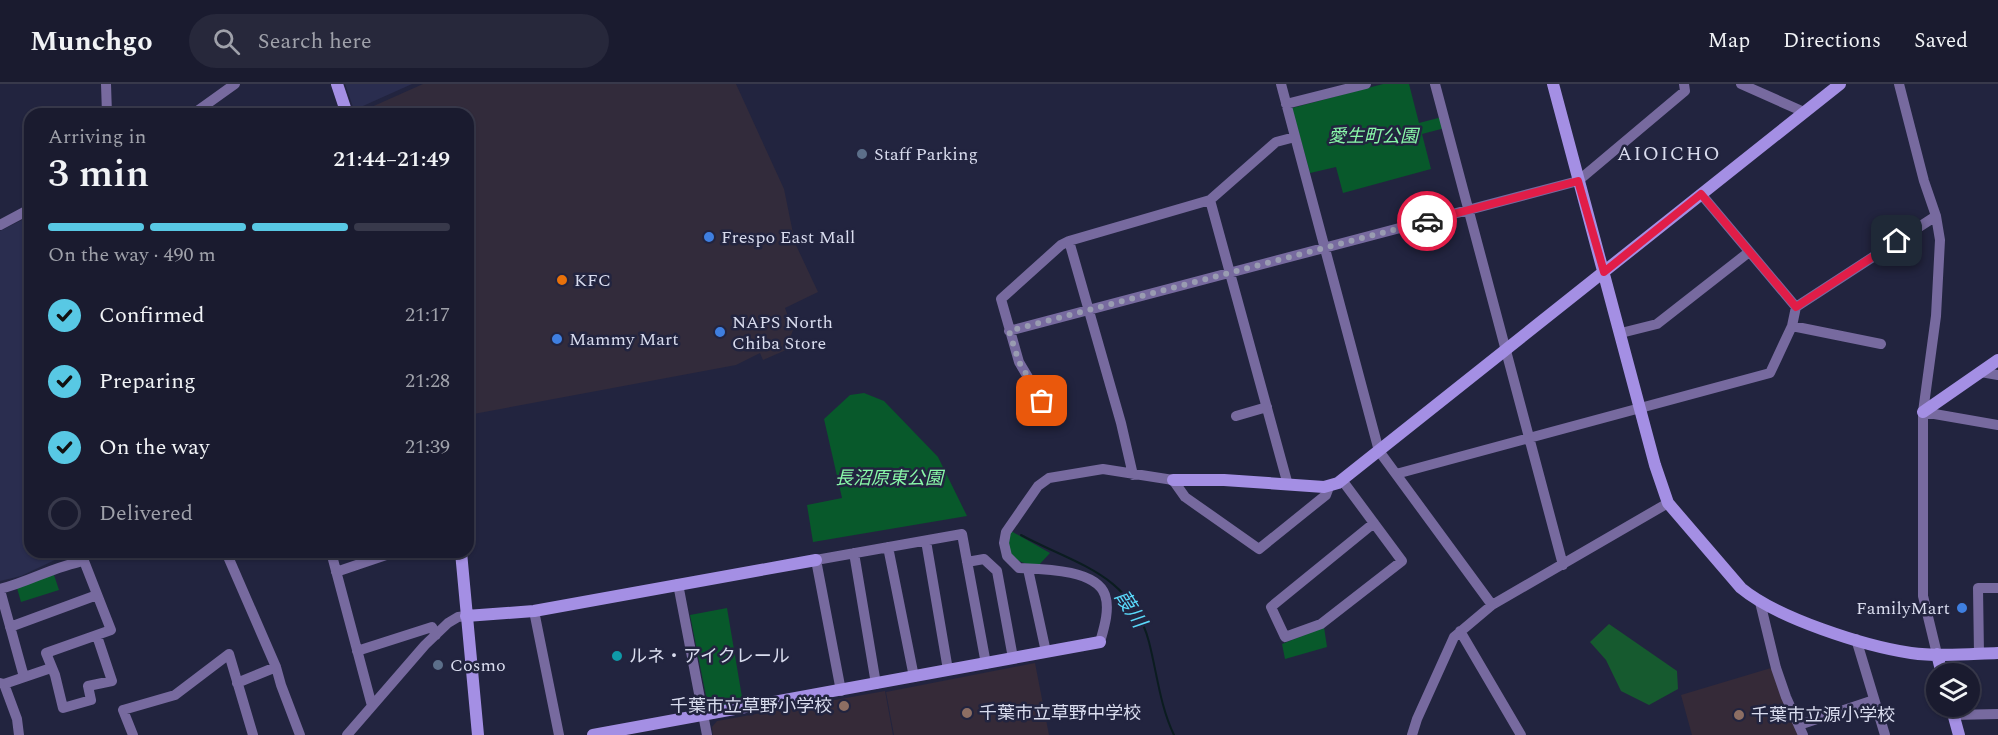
<!DOCTYPE html>
<html lang="en">
<head>
<meta charset="utf-8">
<style>
  body { margin:0; font-family:Spectral,"Noto Sans JP",serif; background:#27283b; color:#f1f3f6; height:100vh; display:flex; flex-direction:column; font-size:22px; white-space:nowrap }
  * { box-sizing:border-box; margin:0 }
  p { font-size:20px; color:#9fa1aa }
  .icon { flex:none; width:33px; height:33px; fill:none; stroke:currentColor; stroke-width:2; stroke-linecap:round; stroke-linejoin:round }
  .map { position:relative; flex:1; overflow:hidden }
  .side { position:absolute; left:24px; top:24px; width:450px; height:450px; display:flex; flex-direction:column; background:#1a1b2f; border-radius:18px; box-shadow:0 2px 4px #0004,0 0 0 2px #38394b }
  .side>* { flex:none }
  .fabs { position:absolute; left:1926px; top:579px; display:grid; gap:12px }
  .fabs a { display:grid; place-items:center; width:54px; height:54px; border-radius:50%; background:#1a1b2f; box-shadow:0 2px 4px #0004,0 0 0 2px #38394b; font-size:30px }
  .pin { position:absolute; display:grid; place-items:center; width:51px; height:51px; color:#fff; margin:-26px; border-radius:12px; box-shadow:0 3px 9px #0006 }
  .courier { position:absolute; display:grid; place-items:center; width:60px; height:60px; margin:-30px; border:4px solid #e11d48; border-radius:50%; background:#fff; color:#222; box-shadow:0 2px 8px #0007 }
  .summary em { font-style:normal; font-weight:600 }
  .summary div { display:flex; flex-direction:column-reverse }
  .summary { display:flex; align-items:center; justify-content:space-between; height:102px; padding:0 24px }
  h1 { font-size:39px; font-weight:600; line-height:45px }
  .bar { display:grid; grid-template-columns:repeat(4,1fr); gap:9px 6px; align-content:center; height:72px; padding:0 24px }
  .bar i { height:8px; border-radius:4px; background:#38394b }
  .bar .active { background:#58c8e4 }
  .bar p { grid-column:span 4 }
  ol { padding:0 24px; list-style:none }
  li { display:flex; align-items:center; gap:18px; height:66px }
  li p { margin-inline-start:auto }
  li .icon { padding:6px; border-radius:50%; background:#58c8e4; color:#111; stroke-width:4 }
  li:last-child { color:#9fa1aa }
  li i { width:33px; height:33px; border:3px solid #38394b; border-radius:50% }
  header { display:flex; align-items:center; gap:36px; box-sizing:border-box; height:84px; padding:0 30px; background:#1a1b2f; border-bottom:2px solid #38394b }
  header strong { font-size:28px }
  nav { display:flex; gap:33px; margin-inline-start:auto; font-size:21px }
  .search { width:420px; height:54px; background:#27283b; display:flex; align-items:center; gap:15px; box-sizing:border-box; padding:0 21px; border-radius:33px; color:#9fa1aa; font-size:22px }
  .map>svg:first-child { display:block }
  .commercial { fill:#322b3b }
  .built { fill:#2a2d4f }
  .education { fill:#352a38 }
  .green { fill:#08592b }
  .forest { fill:#165a2f }
  .lines { fill:none; stroke-linecap:round; stroke-linejoin:round }
  .stream { stroke:#0b1c20; stroke-width:2 }
  .street { stroke:#776a9f; stroke-width:10 }
  .secondary { stroke:#a48fe4; stroke-width:12 }
  .done { stroke:#999cb1; stroke-width:6; stroke-dasharray:0 10.8 }
  .route { stroke:#e11d48; stroke-width:8 }
  .service-dot { fill:#5c6f8a; stroke:#22243f; stroke-width:2 }
  .shop-dot { fill:#3f7fe0; stroke:#22243f; stroke-width:2 }
  .food-dot { fill:#e8710a; stroke:#22243f; stroke-width:2 }
  .culture-dot { fill:#0f9aa8; stroke:#22243f; stroke-width:2 }
  .education-dot { fill:#8d6e63; stroke:#22243f; stroke-width:2 }
  .labels { text-anchor:middle; dominant-baseline:central; stroke-width:5; stroke-linejoin:round; paint-order:stroke }
  .park-label { font-size:18px; font-style:italic; fill:#89f8a9; stroke:#22243f }
  .poi-label { font-size:18px; fill:#d9dcee; stroke:#22243f; text-anchor:start }
  .neighbourhood-label { font-size:20px; letter-spacing:1.5px; fill:#d9dcee; stroke:#22243f }
  .water-label { font-size:20px; font-style:italic; fill:#5adafb; stroke:#22243f }
</style>
</head>
<body>
<header>
<strong>Munchgo</strong>
<div class="search"><svg class="icon" aria-label="search" viewBox="0 0 24 24"><circle cx="10" cy="10" r="6"/><path d="M15 15l6 6"/></svg>Search here</div>
<nav><a>Map</a><a>Directions</a><a>Saved</a></nav>
</header>
<div class="map">
<svg width="1998" height="651" viewBox="0 0 1998 651">
  <rect width="100%" height="100%" fill="#22243f"/>
  <path class="commercial" d="M423,0H736L784,105L795,159L818,208L785,224L793,246L786,266L763,276L760,269L736,281L468,331V30L358,29Z"/>
  <path class="built" d="M345,0H412L354,26Z
    M30,132V468H91L57,475L21,492L0,497V147Z"/>
  <path class="education" d="M1035,579L1049,651H894L886,608Z
    M1771,584L1801,651H1692L1681,611Z
    M885,607L893,651H713L712,643L717,637Z"/>
  <path class="green" d="M1383,0H1409L1419,39L1442,33L1445,44L1422,50L1431,85L1343,109L1336,83L1310,89L1292,24Z
    M864,309L884,317L938,373L967,432L813,458L807,421L842,414L824,335L850,311Z
    M1011,447L1050,469L1038,482C1014,478 1003,473 1011,447Z
    M53,488L59,506L21,518L17,504Z
    M727,524L743,619L712,625L708,622L690,531Z
    M1324,543L1327,563L1285,575L1282,560Z"/>
  <path class="forest" d="M1609,540L1677,587L1678,605L1649,621L1621,607L1606,576L1590,558Z"/>
  <g class="lines">
    <path class="stream" d="M1021,451C1074,480 1131,489 1149,558C1157,589 1160,622 1174,651"/>
    <path class="street" d="M106,0L107,30
      M1281,0L1379,367L1492,521
      M1435,0L1563,481
      M1741,0L1804,28
      M1899,0L1924,97L1936,132L1940,156L1936,232L1923,328V512L1937,570
      M1286,20L1366,0
      M193,30L235,0
      M1701,110L1796,223
      M1210,116L1288,401
      M0,141L30,125
      M1069,157L1121,339L1133,391
      M1792,242L1881,260
      M1009,247L1578,97L1685,7L1684,0
      M1621,249L1657,240L1749,168
      M1981,288L1998,291
      M1923,328L1998,341
      M1236,332L1267,323
      M1054,337L1019,278L1001,215L1061,161L1069,157L1210,116L1276,58L1295,53
      M1396,390L1770,289L1792,242L1796,223L1936,132
      M1342,396L1402,477L1321,540L1285,553L1271,523L1374,439
      M926,457L948,586
      M888,463L914,593
      M226,468L276,583L281,601L300,651
      M331,468L372,622
      M854,469L876,600
      M967,478L984,475L997,487L1013,574
      M1028,485L1046,568
      M336,488L395,468
      M678,500L707,651
      M0,505C29,498 55,482 84,477L111,546L46,569L55,591L63,624L91,616L88,602L112,597L97,552
      M0,506L24,593
      M1760,518L1776,584L1786,613L1803,651
      M534,527L559,651
      M10,543L97,511
      M1460,547L1521,651
      M1856,555L1885,651
      M1100,558C1104,544 1110,525 1105,511C1096,485 1041,485 1019,484L1007,472L1004,459L1006,448L1038,402L1049,394L1103,385L1173,396L1185,413L1259,465L1326,411L1329,403
      M357,567L432,543L436,551
      M1979,570L1978,504H1998
      M0,599L4,600L51,584
      M237,599L276,583
      M4,600L17,635L19,651
      M841,607L816,476L962,450L986,580
      M1953,631L1998,630
      M1799,641L1874,616
      M133,651L123,626L175,611L229,570L253,651
      M347,651L425,561L448,539L458,533L466,532
      M1412,651L1417,635L1454,553L1492,521L1668,419"/>
    <path class="secondary" d="M337,0L347,30
      M1553,0L1655,381L1668,419L1741,504C1777,534 1864,562 1911,569C1939,573 1969,570 1998,569
      M1923,328L1998,276
      M1173,396H1224L1324,403L1338,399L1840,0
      M461,468L478,651
      M466,532L534,527L816,476
      M1937,570L1942,590
      M1951,622L1959,651
      M593,651L1100,558"/>
  </g>
  <g class="lines">
    <path class="done" d="M1042,317L1019,278L1009,247L1427,137"/>
    <path class="route" d="M1427,137L1578,97L1604,188L1701,110L1796,223L1897,157"/>
  </g>
  <g class="service-dot">
    <circle cx="862" cy="70" r="6"/>
    <circle cx="438" cy="581" r="6"/>
  </g>
  <g class="shop-dot">
    <circle cx="709" cy="153" r="6"/>
    <circle cx="720" cy="248" r="6"/>
    <circle cx="557" cy="255" r="6"/>
    <circle cx="1962" cy="524" r="6"/>
  </g>
  <circle class="food-dot" cx="562" cy="196" r="6"/>
  <circle class="culture-dot" cx="617" cy="572" r="6"/>
  <g class="education-dot">
    <circle cx="844" cy="622" r="6"/>
    <circle cx="967" cy="629" r="6"/>
    <circle cx="1739" cy="631" r="6"/>
  </g>
  <g class="labels">
    <g class="park-label">
      <text x="1373" y="52">愛生町公園</text>
      <text x="889" y="394">長沼原東公園</text>
    </g>
    <g class="poi-label">
      <text x="874" y="70">Staff Parking</text>
      <text x="721" y="153">Frespo East Mall</text>
      <text x="574" y="196">KFC</text>
      <text x="732" y="238">NAPS North<tspan x="732" dy="21">Chiba Store</tspan></text>
      <text x="569" y="255">Mammy Mart</text>
      <text x="1950" y="524" text-anchor="end">FamilyMart</text>
      <text x="629" y="572">ルネ・アイクレール</text>
      <text x="450" y="581">Cosmo</text>
      <text x="832" y="622" text-anchor="end">千葉市立草野小学校</text>
      <text x="979" y="629">千葉市立草野中学校</text>
      <text x="1751" y="631">千葉市立源小学校</text>
    </g>
    <g class="neighbourhood-label">
      <text x="1669" y="70">AIOICHO</text>
    </g>
    <g class="water-label">
      <text transform="translate(1130 525) rotate(57)">葭川</text>
    </g>
  </g>
</svg>
<div class="fabs">
<a><svg class="icon" aria-label="layers" viewBox="0 0 24 24"><path d="M12 4l9 5-9 5-9-5zM3 14l9 5 9-5"/></svg></a>
</div>
<div class="pin" style="left:1042px;top:317px;background:#ea580c"><svg class="icon" aria-label="bag" viewBox="0 0 24 24"><path d="M5 8h14l-1 12H6zM9 8a3 3 0 0 1 6 0"/></svg></div>
<div class="pin" style="left:1897px;top:157px;background:#1f2937"><svg class="icon" aria-label="home" viewBox="0 0 24 24"><path d="M3 11l9-7 9 7M6 9v11h12V9"/></svg></div>
<div class="courier" style="left:1427px;top:137px"><svg class="icon" aria-label="car" viewBox="0 0 24 24"><path d="M5 17H2v-5l4-1 3-4h7l3 4 3 1v5h-3M9 17h6M6 11h13"/><circle cx="7" cy="17" r="2"/><circle cx="17" cy="17" r="2"/></svg></div>
<section class="side">
<div class="summary"><div><h1>3 min</h1><p>Arriving in</p></div><em>21:44–21:49</em></div>
<div class="bar"><i class="active"></i><i class="active"></i><i class="active"></i><i></i><p>On the way · 490 m</p></div>
<ol>
<li><svg class="icon" aria-label="check" viewBox="0 0 24 24"><path d="M5 12l5 5 9-10"/></svg>Confirmed<p>21:17</p></li>
<li><svg class="icon" aria-label="check" viewBox="0 0 24 24"><path d="M5 12l5 5 9-10"/></svg>Preparing<p>21:28</p></li>
<li><svg class="icon" aria-label="check" viewBox="0 0 24 24"><path d="M5 12l5 5 9-10"/></svg>On the way<p>21:39</p></li>
<li><i></i>Delivered</li>
</ol>
</section>
</div>
</body>
</html>
